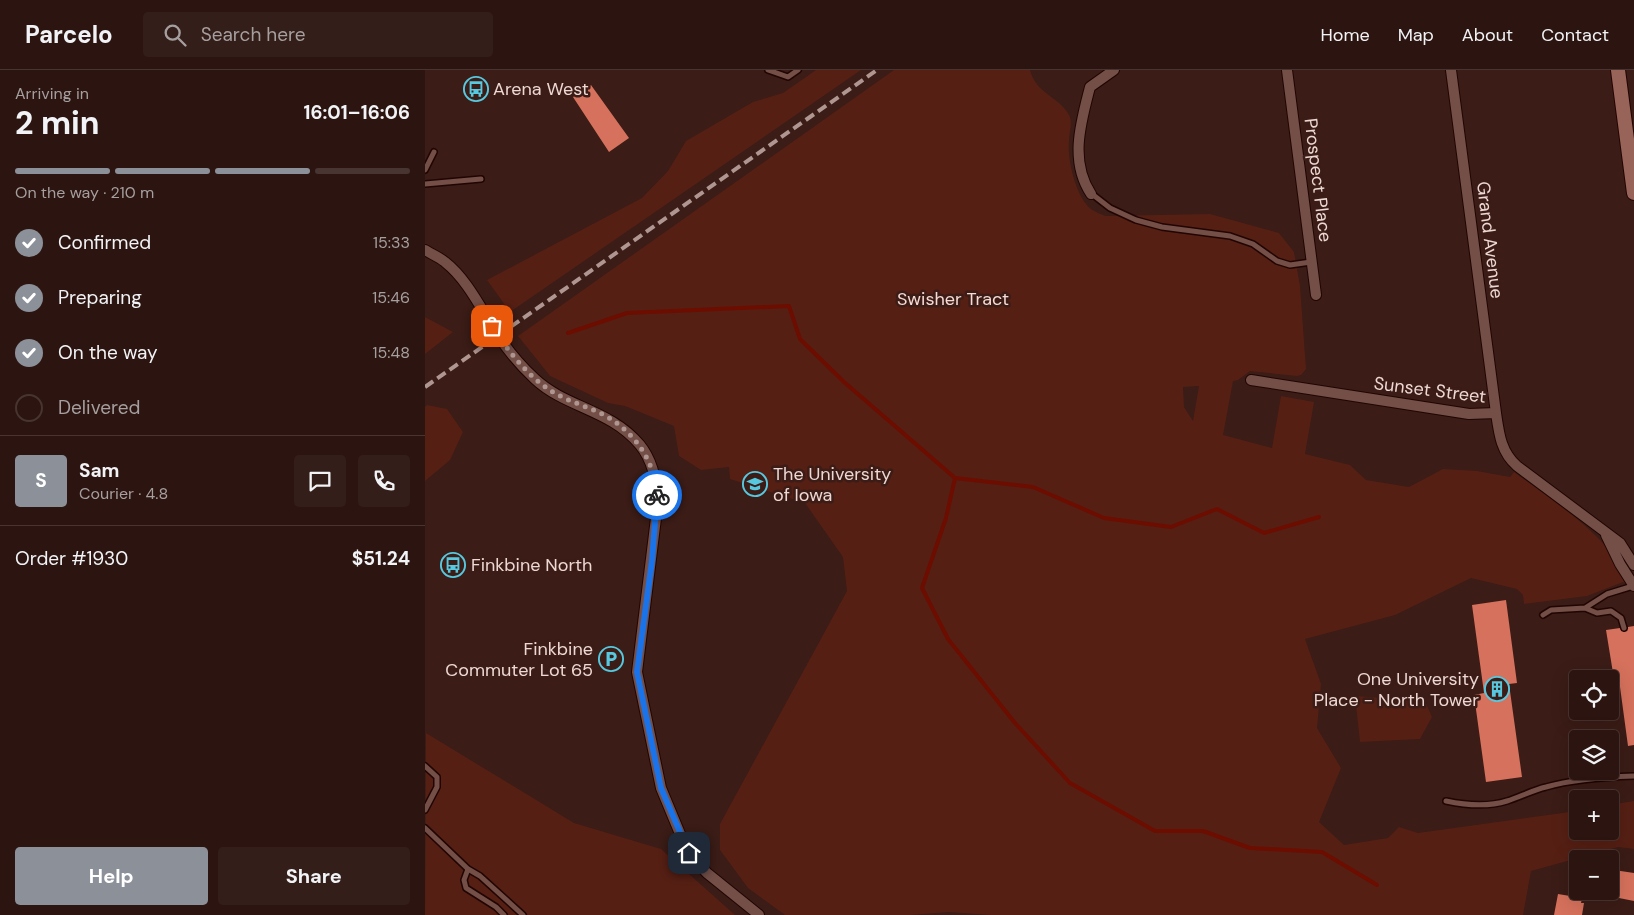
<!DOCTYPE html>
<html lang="en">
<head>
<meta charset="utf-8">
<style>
  body { margin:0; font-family:"DM Sans",sans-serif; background:#341e19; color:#f1f3f6; height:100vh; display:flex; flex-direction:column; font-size:19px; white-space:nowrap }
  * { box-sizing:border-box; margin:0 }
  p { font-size:16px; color:#a69f9f }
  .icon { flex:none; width:28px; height:28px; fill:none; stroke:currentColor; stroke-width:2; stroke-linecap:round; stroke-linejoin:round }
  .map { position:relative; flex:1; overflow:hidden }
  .side { display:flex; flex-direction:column; background:#2c1510; width:425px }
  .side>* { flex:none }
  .buttons { position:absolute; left:1144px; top:600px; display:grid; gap:10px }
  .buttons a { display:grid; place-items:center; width:50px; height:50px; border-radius:5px; background:#2c1510; box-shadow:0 5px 20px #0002,0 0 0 1px #483430; font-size:25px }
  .pin { position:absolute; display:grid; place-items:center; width:42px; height:42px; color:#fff; margin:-21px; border-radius:10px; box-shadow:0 2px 8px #0006 }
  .courier { position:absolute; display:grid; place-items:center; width:50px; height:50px; margin:-25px; border:4px solid #1a73e8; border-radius:50%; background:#fff; color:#222; box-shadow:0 1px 6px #0007 }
  .head em { font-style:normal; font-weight:700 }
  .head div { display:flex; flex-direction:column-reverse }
  .head { display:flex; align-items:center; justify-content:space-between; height:85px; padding:0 15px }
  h1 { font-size:32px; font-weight:700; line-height:38px }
  .bar { display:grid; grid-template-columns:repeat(4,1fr); gap:8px 5px; align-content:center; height:60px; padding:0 15px }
  .bar i { height:6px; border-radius:4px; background:#483430 }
  .bar .current { background:#8c9099 }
  .bar p { grid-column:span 4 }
  .line { display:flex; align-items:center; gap:12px; padding:0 15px; border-top:1px solid #483430 }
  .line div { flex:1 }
  .round { display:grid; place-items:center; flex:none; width:52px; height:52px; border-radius:5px; background:#341e19 }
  ol { padding:0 15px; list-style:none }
  li { display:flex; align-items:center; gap:15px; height:55px }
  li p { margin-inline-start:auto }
  li .icon { padding:5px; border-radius:50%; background:#8c9099; color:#fff; stroke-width:4 }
  li:last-child { color:#a69f9f }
  li i { width:28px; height:28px; border:2px solid #483430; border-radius:50% }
  .primary-button { display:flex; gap:10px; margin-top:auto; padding:10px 15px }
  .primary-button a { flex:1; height:58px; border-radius:5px; background:#8c9099; color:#fff; font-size:20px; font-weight:700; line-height:58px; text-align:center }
  .primary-button a+a { background:#341e19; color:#f1f3f6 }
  header { display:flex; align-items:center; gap:30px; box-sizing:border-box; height:70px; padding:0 25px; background:#2c1510; border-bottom:1px solid #483430 }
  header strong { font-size:24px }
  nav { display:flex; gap:28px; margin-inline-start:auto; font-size:18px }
  .search { width:350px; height:45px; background:#341e19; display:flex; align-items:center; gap:12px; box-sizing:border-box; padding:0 18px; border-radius:5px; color:#a69f9f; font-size:19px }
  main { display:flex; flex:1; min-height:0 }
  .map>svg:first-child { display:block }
  .green { fill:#551f14; fill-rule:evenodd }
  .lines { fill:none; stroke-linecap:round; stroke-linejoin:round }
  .stream { stroke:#6c0d00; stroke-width:4 }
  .building { fill:#d5715c }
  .lane-casing { stroke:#210502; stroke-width:8 }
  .street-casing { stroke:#210502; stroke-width:12 }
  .secondary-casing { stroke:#210502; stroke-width:16 }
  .lane { stroke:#734f48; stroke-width:5 }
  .street { stroke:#734f48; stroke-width:10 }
  .secondary { stroke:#986358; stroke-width:14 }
  .rail { stroke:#af9691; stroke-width:4; stroke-dasharray:10 5; stroke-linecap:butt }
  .done { stroke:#af9691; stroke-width:5; stroke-dasharray:0 9 }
  .route { stroke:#1a73e8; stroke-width:6 }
  .labels { text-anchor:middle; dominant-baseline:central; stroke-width:5; stroke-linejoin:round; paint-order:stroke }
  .poi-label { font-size:18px; fill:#edd8d3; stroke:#3b1c16; text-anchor:start }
  .street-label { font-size:18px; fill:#edd8d3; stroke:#3b1c16 }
  .park-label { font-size:18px; fill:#f6dad4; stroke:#3b1c16 }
</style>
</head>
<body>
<header>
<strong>Parcelo</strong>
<div class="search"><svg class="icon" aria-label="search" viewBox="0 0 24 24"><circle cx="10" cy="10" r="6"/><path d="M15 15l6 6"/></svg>Search here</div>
<nav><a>Home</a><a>Map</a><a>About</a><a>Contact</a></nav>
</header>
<main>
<section class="side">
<div class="head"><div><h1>2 min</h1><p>Arriving in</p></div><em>16:01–16:06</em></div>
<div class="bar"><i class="current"></i><i class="current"></i><i class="current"></i><i></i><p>On the way · 210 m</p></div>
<ol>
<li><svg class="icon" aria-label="check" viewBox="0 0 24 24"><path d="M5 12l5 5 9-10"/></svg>Confirmed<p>15:33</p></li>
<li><svg class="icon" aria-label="check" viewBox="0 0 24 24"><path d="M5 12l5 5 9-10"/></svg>Preparing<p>15:46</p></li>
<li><svg class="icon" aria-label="check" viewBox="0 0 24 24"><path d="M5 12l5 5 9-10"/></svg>On the way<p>15:48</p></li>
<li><i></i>Delivered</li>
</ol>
<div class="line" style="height:90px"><b class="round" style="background:#8c9099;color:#fff">S</b><div><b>Sam</b><p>Courier · 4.8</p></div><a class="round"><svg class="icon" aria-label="chat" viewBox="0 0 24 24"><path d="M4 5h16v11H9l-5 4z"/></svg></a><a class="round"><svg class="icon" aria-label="phone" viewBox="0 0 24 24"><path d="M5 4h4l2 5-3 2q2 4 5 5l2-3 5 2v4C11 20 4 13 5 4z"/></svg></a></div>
<div class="line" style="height:65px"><div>Order #1930</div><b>$51.24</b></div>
<div class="primary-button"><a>Help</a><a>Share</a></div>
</section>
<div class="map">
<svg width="1209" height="845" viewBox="0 0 1209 845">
  <rect width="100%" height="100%" fill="#3b1c16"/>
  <path class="green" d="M391,0H436L85,242L62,210L217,128L243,101L261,71L328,32L358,23Z
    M469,0H605C611,24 635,27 644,45C648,52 644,63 644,71C642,90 651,127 666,139C670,142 676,144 680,146L785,144L854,163L869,182L875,216L881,299L876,305L872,306L825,301L813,310L808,311L798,365L847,378L856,326L889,332L880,384L925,395L941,410L984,417L1018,399L1052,401L1085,407L1089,402C1121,426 1196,473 1201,514L1198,512L1162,526L1099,534L1098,525L1092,519L1046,508L970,545L880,569L896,614L892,658L916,698L894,752L919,775L963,768L974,757L993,763L1152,741V761H1185V735L1209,731V779L1193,777L1106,801L1098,845H566L524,842L485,845H360L323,818L295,780V754L422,521L418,487L380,433L305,409L304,397L276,400L254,386L249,356L200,336L183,333L125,306L93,266ZM774,316L768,351L759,337L758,317Z
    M0,247L28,262L0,284Z
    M2,335L22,339L38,362L25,390L0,411V337Z
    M930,626L1000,631L1007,647L995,669L935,672Z
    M1,663L149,753L236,779L310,845H0Z"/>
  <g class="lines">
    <path class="stream" d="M143,263L202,243L364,236L375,269L419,312L530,408L521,448L497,518L523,569L590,653L645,713L730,761H778L825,778L897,782L952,815
      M530,408L608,417L679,448L746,457L792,439L839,463L894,447"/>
  </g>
  <path class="building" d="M166,15L204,68L184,82L148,27Z
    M1081,530L1092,613L1084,614L1097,707L1061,712L1049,625L1059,623L1047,535Z
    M1209,556V675L1203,676L1193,602L1188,603L1181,560L1195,558L1200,562L1203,557Z
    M1189,800L1209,803V831L1189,827L1190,824L1185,823Z
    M1133,824L1157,828L1156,833H1159L1157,845H1129Z"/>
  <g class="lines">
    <defs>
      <path id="lane" d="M343,0L363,7L373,0
        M0,100L9,82
        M0,114L56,109
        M667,124L685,138L711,150L737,157L805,166L828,174L852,191L865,195L886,192
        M1160,538L1172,543L1186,541L1196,548L1199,558
        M1118,545L1126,540L1160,538L1182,524L1208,516
        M0,696L12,707V717L0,740
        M1021,731C1040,735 1063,737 1082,731C1095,727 1108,720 1121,717C1149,709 1180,707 1209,706
        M0,758L43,799L39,810L41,818L71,837L79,845
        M43,799L55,806L98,845"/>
      <path id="street" d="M862,0L891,225
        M1026,0L1071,343C1074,364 1076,382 1092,396L1195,473L1209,495
        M666,124C644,91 656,52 665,17L689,0
        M0,180C6,184 14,187 20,192C43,210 57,241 73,265C83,281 96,296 110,309C141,338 185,339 215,375C228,391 232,412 233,432L212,602L236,718L263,783L282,803L334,845
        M826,310L1044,344L1071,343
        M1181,465L1195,494L1209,516"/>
      <path id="secondary" d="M1193,0L1209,123"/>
    </defs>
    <use href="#lane" class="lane-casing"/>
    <use href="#street" class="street-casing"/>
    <use href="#secondary" class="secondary-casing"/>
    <use href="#lane" class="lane"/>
    <use href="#street" class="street"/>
    <use href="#secondary" class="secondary"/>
    <path class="rail" d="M0,317L452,0"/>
  </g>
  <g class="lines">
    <path class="done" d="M67,256C81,278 100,303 122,318C138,330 159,335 177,344C208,360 230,390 232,425"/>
    <path class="route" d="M232,425L227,491L212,602L236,718L264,783"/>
  </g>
  <defs>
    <symbol id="bus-ring" viewBox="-11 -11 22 22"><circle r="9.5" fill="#3b1c16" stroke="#56c9e0" stroke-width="1.5"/><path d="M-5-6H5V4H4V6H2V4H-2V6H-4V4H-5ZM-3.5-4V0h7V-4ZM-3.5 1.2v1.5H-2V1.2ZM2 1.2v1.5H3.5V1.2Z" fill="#56c9e0"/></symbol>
    <symbol id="university-ring" viewBox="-11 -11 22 22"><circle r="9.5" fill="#3b1c16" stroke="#56c9e0" stroke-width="1.5"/><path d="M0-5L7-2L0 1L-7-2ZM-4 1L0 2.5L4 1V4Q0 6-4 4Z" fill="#56c9e0"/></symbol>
    <symbol id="parking-ring" viewBox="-11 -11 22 22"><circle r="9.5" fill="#3b1c16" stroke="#56c9e0" stroke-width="1.5"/><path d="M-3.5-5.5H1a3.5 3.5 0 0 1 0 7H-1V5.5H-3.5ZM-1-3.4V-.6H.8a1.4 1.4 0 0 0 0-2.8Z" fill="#56c9e0"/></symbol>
    <symbol id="building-ring" viewBox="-11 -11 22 22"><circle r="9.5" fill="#3b1c16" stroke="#56c9e0" stroke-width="1.5"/><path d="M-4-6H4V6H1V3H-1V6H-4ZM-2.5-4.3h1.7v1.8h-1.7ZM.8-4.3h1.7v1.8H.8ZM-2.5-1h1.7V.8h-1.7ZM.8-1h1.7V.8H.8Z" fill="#56c9e0"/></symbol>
  </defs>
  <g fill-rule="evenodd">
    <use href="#bus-ring" x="37" y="5" width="28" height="28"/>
    <use href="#university-ring" x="316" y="400" width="28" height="28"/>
    <use href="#bus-ring" x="14" y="481" width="28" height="28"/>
    <use href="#parking-ring" x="172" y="575" width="28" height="28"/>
    <use href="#building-ring" x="1058" y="605" width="28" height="28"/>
  </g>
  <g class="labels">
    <g class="poi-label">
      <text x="68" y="19">Arena West</text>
      <text x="348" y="404">The University<tspan x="348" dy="21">of Iowa</tspan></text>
      <text x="46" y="495">Finkbine North</text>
      <text x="168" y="579" text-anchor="end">Finkbine<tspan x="168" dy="21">Commuter Lot 65</tspan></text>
      <text x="1054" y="609" text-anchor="end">One University<tspan x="1054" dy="21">Place - North Tower</tspan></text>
    </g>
    <g class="street-label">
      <text transform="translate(893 110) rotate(83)">Prospect Place</text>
      <text transform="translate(1065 170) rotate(83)">Grand Avenue</text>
      <text transform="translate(1005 320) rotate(7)">Sunset Street</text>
    </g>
    <g class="park-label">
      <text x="528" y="229">Swisher Tract</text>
    </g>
  </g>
</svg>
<div class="buttons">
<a><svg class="icon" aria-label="locate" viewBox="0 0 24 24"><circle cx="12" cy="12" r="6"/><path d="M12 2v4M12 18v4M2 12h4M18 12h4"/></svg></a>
<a><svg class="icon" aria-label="layers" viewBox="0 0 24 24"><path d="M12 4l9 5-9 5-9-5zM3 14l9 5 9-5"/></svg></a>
<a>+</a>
<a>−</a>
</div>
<div class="pin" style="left:67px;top:256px;background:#ea580c"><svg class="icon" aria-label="bag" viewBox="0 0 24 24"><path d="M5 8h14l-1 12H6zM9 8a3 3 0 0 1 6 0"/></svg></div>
<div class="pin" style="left:264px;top:783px;background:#1f2937"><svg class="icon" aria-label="home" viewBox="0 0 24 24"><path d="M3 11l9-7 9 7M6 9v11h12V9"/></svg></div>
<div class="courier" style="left:232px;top:425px"><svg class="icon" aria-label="bike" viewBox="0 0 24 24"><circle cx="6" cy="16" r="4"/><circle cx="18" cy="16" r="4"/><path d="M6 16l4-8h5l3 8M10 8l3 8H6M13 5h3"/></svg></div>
</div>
</main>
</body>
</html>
